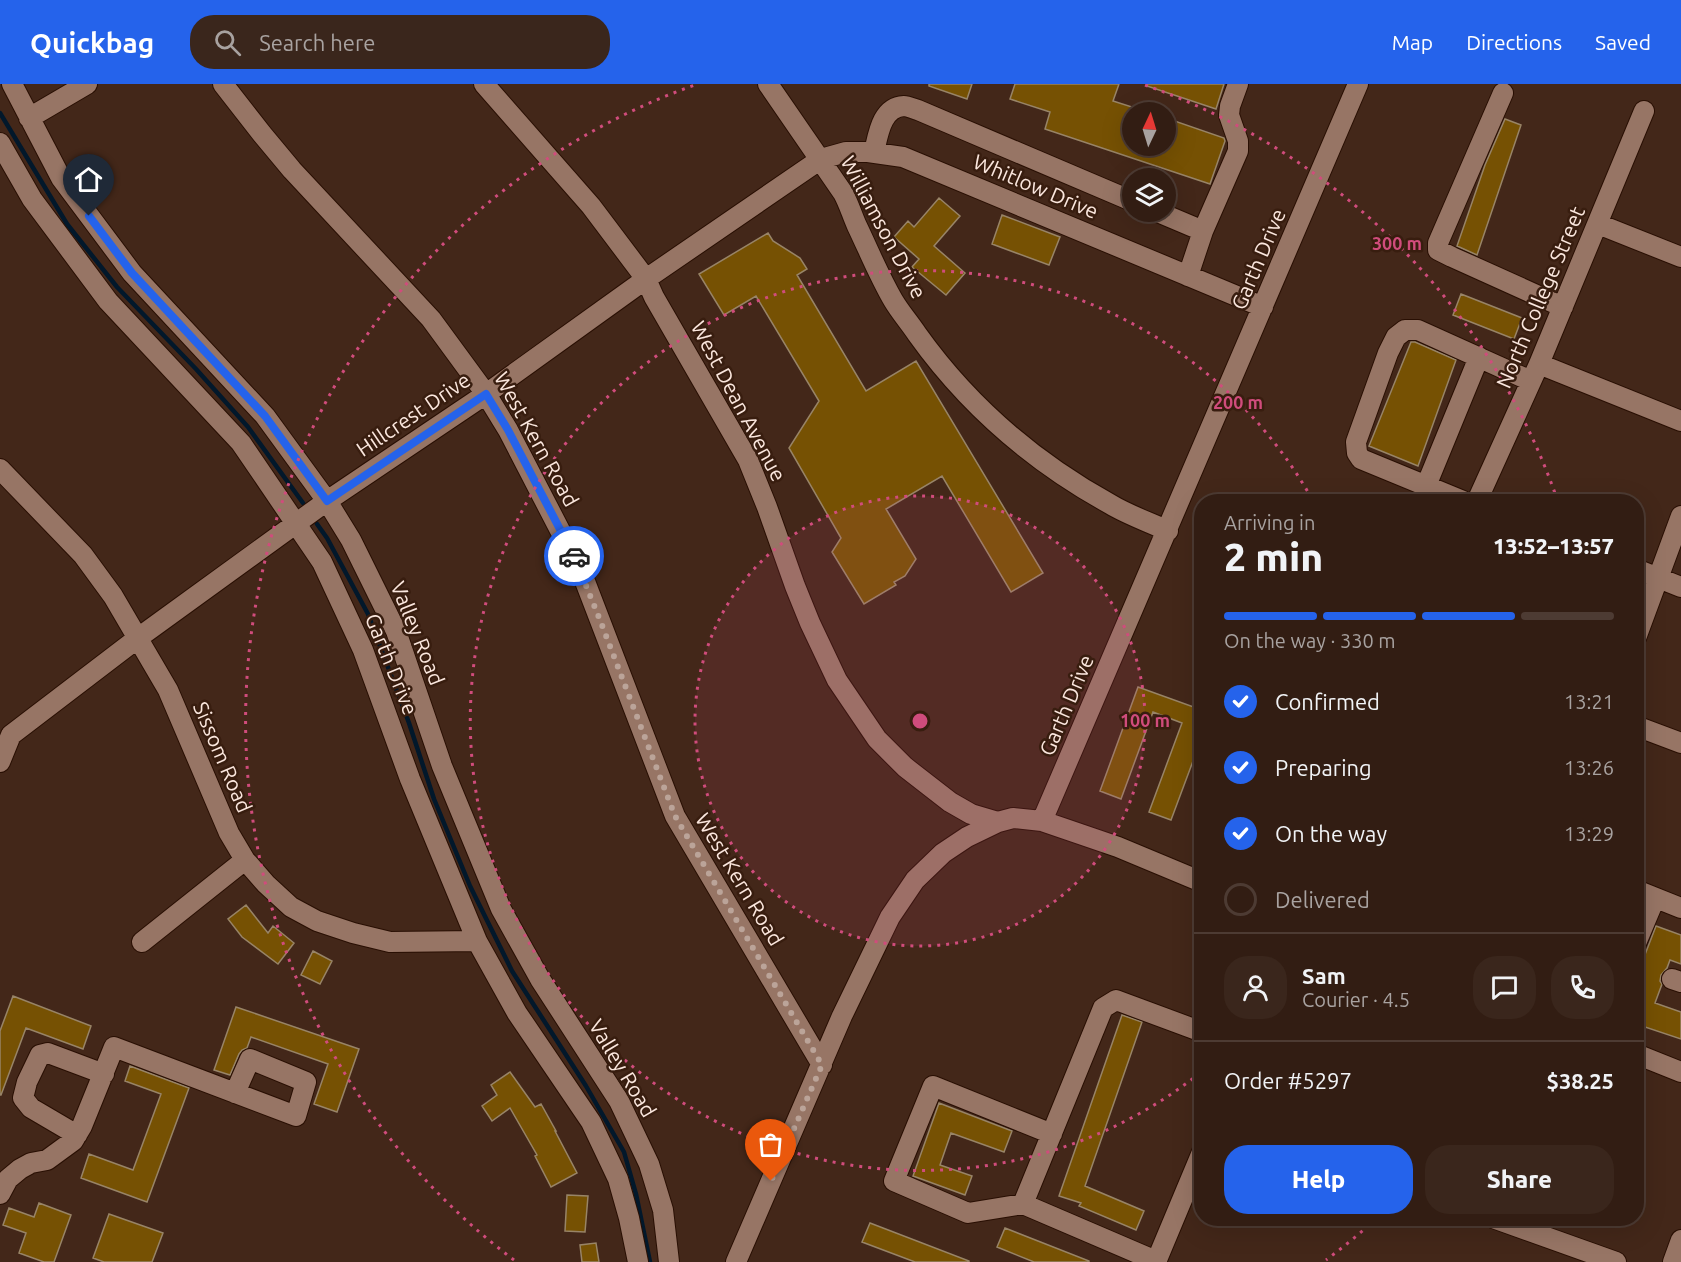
<!DOCTYPE html>
<html lang="en">
<head>
<meta charset="utf-8">
<style>
  body { margin:0; font-family:Ubuntu,sans-serif; background:#3a261c; color:#f1f3f6; height:100vh; display:flex; flex-direction:column; font-size:22px; white-space:nowrap }
  * { box-sizing:border-box; margin:0 }
  p { font-size:20px; color:#a8a2a0 }
  .icon { flex:none; width:33px; height:33px; fill:none; stroke:currentColor; stroke-width:2; stroke-linecap:round; stroke-linejoin:round }
  .map { position:relative; flex:1; overflow:hidden }
  .sheet { position:absolute; left:1194px; top:410px; width:450px; height:732px; display:flex; flex-direction:column; background:#321d13; border-radius:24px; box-shadow:0 6px 24px #0002,0 0 0 2px #4d3b33 }
  .sheet>* { flex:none }
  .needle { width:39px; rotate:4deg }
  .tools { position:absolute; left:1122px; top:18px; display:grid; gap:12px }
  .tools a { display:grid; place-items:center; width:54px; height:54px; border-radius:50%; background:#321d13; box-shadow:0 6px 24px #0002,0 0 0 2px #4d3b33; font-size:30px }
  .pin { position:absolute; display:grid; place-items:center; width:51px; height:51px; color:#fff; margin:-62px -26px; border-radius:50% 50% 50% 0; rotate:-45deg; box-shadow:0 0 6px #0007 }
  .pin .icon { rotate:45deg }
  .courier { position:absolute; display:grid; place-items:center; width:60px; height:60px; margin:-30px; border:4px solid #2563eb; border-radius:50%; background:#fff; color:#222; box-shadow:0 2px 8px #0007 }
  .headline em { font-style:normal; font-weight:800 }
  .headline div { display:flex; flex-direction:column-reverse }
  .headline { display:flex; align-items:center; justify-content:space-between; height:102px; padding:0 30px }
  h1 { font-size:39px; font-weight:800; line-height:45px }
  .bar { display:grid; grid-template-columns:repeat(4,1fr); gap:9px 6px; align-content:center; height:72px; padding:0 30px }
  .bar i { height:8px; border-radius:4px; background:#4d3b33 }
  .bar .current { background:#2563eb }
  .bar p { grid-column:span 4 }
  .line { display:flex; align-items:center; gap:15px; padding:0 30px; border-top:2px solid #4d3b33 }
  .line div { flex:1 }
  .round { display:grid; place-items:center; flex:none; width:63px; height:63px; border-radius:24px; background:#3a261c }
  ol { padding:0 30px; list-style:none }
  li { display:flex; align-items:center; gap:18px; height:66px }
  li p { margin-inline-start:auto }
  li .icon { padding:6px; border-radius:50%; background:#2563eb; color:#fff; stroke-width:4 }
  li:last-child { color:#a8a2a0 }
  li i { width:33px; height:33px; border:3px solid #4d3b33; border-radius:50% }
  .cta { display:flex; gap:12px; margin-top:auto; padding:12px 30px }
  .cta a { flex:1; height:69px; border-radius:24px; background:#2563eb; color:#fff; font-size:24px; font-weight:800; line-height:69px; text-align:center }
  .cta a+a { background:#3a261c; color:#f1f3f6 }
  header { display:flex; align-items:center; gap:36px; box-sizing:border-box; height:84px; padding:0 30px; background:#2563eb; color:#fff }
  header strong { font-size:28px }
  nav { display:flex; gap:33px; margin-inline-start:auto; font-size:21px }
  .search { width:420px; height:54px; background:#3a261c; display:flex; align-items:center; gap:15px; box-sizing:border-box; padding:0 21px; border-radius:24px; color:#a8a2a0; font-size:22px }
  .map>svg:first-child { display:block }
  .lines { fill:none; stroke-linecap:round; stroke-linejoin:round }
  .stream { stroke:#02182b; stroke-width:4.5 }
  .building { fill:#765103; stroke:#988467; stroke-width:1.5 }
  .minor-casing { stroke:#290f03; stroke-width:22 }
  .minor { stroke:#977565; stroke-width:20 }
  .done { stroke:#bba499; stroke-width:6; stroke-dasharray:0 10.8 }
  .route { stroke:#2563eb; stroke-width:8 }
  .ring { fill:none; stroke:#d04c7c; stroke-width:3; stroke-dasharray:3 6 }
  .labels { text-anchor:middle; dominant-baseline:central; stroke-width:5; stroke-linejoin:round; paint-order:stroke }
  .street-label { font-size:21px; fill:#fbe7de; stroke:#381d0f }
  .centre { fill:#d04c7c; stroke:#381d0f; stroke-width:3 }
  .ring-label { font-size:18px; text-anchor:middle; font-weight:bold; fill:#d04c7c; stroke:#381d0f; stroke-width:5; stroke-linejoin:round; paint-order:stroke }
</style>
</head>
<body>
<header>
<strong>Quickbag</strong>
<div class="search"><svg class="icon" aria-label="search" viewBox="0 0 24 24"><circle cx="10" cy="10" r="6"/><path d="M15 15l6 6"/></svg>Search here</div>
<nav><a>Map</a><a>Directions</a><a>Saved</a></nav>
</header>
<div class="map">
<svg width="1681" height="1178" viewBox="0 0 1681 1178">
  <rect width="100%" height="100%" fill="#432719"/>
  <g class="lines">
    <path class="stream" d="M0,29L67,140L117,203L196,285L248,343L303,419
      M317,440L327,454L368,530L409,639L434,715L470,802L512,887L586,1002L624,1068L636,1110L650,1178"/>
  </g>
  <path class="building" d="M929,0H972L967,15L929,2Z
    M1015,0H1119L1113,17L1132,23V62H1166V34L1224,54L1225,57L1210,100L1045,45L1050,28L1010,15Z
    M1147,0H1224L1216,25L1147,2Z
    M1505,35L1521,41L1477,171L1457,162L1485,81Z
    M939,114L960,132L934,162L965,189L946,211L912,183L919,175L894,153L908,137L914,143Z
    M1002,131L1060,153L1049,181L992,160Z
    M768,149L773,157L800,174L807,185L797,191L866,307L916,277L1043,489L1011,508L942,392L886,425L916,475L905,492L894,498L896,501L864,520L832,468L841,454L789,364L819,317L756,212L724,231L699,190Z
    M1461,210L1522,234L1514,255L1453,231Z
    M1411,258H1415L1456,276L1418,382L1369,362Z
    M1138,603L1202,626V653L1171,736L1149,728L1182,639L1153,628L1121,715L1100,707Z
    M246,821L268,849L273,842L294,859L278,880L242,853L228,835Z
    M1656,842L1681,851V880L1670,876L1667,884L1661,891L1660,897L1662,900L1655,919L1681,928V955L1636,940V894Z
    M313,867L332,877L320,900L301,891Z
    M13,912L91,942L83,965L26,944L1,1011H0V947Z
    M236,923L359,965L337,1028L314,1020L328,980L251,953L247,964L242,966L239,970L230,991L214,986Z
    M1122,931L1142,938L1085,1102L1144,1127L1136,1146L1079,1122L1081,1119L1059,1112Z
    M130,982L189,1004L147,1118L81,1094L89,1070L133,1086L161,1010L125,997Z
    M510,988L535,1023L541,1020L556,1047H555L577,1089L551,1103L535,1072L537,1071L510,1024L492,1037L482,1022L497,1011L491,1001Z
    M939,1019L1012,1047L1004,1068L951,1049L940,1081L972,1092L965,1111L913,1092Z
    M567,1111L588,1112L585,1148L565,1147Z
    M39,1119L71,1131L54,1178H44L19,1169L26,1149L3,1141L9,1124L34,1133Z
    M109,1130L163,1149L152,1178H104L93,1174Z
    M870,1139L969,1177V1178H915L862,1158Z
    M1005,1144L1089,1177V1178H1034L997,1163Z
    M596,1159L599,1178H582L580,1161Z"/>
  <g class="lines">
    <defs>
      <path id="minor" d="M12,0L61,94L132,189L265,332L327,417L351,456L396,547L442,682L501,825L540,895L619,1017L649,1080L663,1126L669,1178
        M223,0L262,50L292,86L431,235L486,310L508,346L581,487L675,732L822,981
        M484,0L591,122L646,195L654,213L748,376L767,423L795,502L810,539L837,596L877,655L905,683L950,718L971,730L998,738
        M768,0L843,109C849,120 852,131 857,142C869,167 879,192 893,216C900,228 909,238 917,250C967,320 1034,378 1110,420C1128,431 1149,438 1168,447
        M1503,9L1438,159V166L1452,173L1563,223
        M29,34L87,0
        M0,59L32,115L108,217L241,359L322,478L363,566L410,695L477,857L517,929L591,1038L618,1095L629,1134L638,1178
        M874,68C878,52 881,23 904,22C908,22 914,25 918,26L1132,117
        M1158,128L1203,147
        M1598,140L1681,173
        M1188,192L1203,147L1238,67V57L1229,31L1230,22L1238,0
        M1539,280L1681,337
        M0,385L83,471L113,512L168,606L229,749L245,776L266,800L291,823L317,837L353,849L390,858L477,857
        M1426,402L1479,273
        M1463,417L1361,375L1357,369L1356,358L1388,269L1396,253L1405,246H1418L1531,297
        M1477,417L1539,280L1644,27
        M1636,485L1681,503
        M1636,554L1681,432
        M1636,642L1681,659
        M11,651L138,554L327,417L486,310L646,195L821,75L846,68H868L903,73L1263,223
        M0,678L11,651
        M1042,737L1358,0
        M1636,806L1681,824
        M142,858L245,776
        M1636,859L1655,814
        M1672,895L1681,898
        M1636,970L1681,988
        M77,1051L31,1024L23,1014L27,998L40,971L48,969L104,990
        M0,1110L8,1095L20,1085L31,1079L47,1076L73,1057L82,1042L114,963L296,1032L306,998L250,975L235,1009
        M1023,1120L968,1129L894,1097L933,1002L1052,1050
        M1493,1134L1616,1178
        M1156,1177L1023,1120L1103,924L1116,916L1202,948
        M736,1178L842,932L890,833L915,796L943,769L967,753L998,738L1013,734L1042,737L1118,763L1202,798
        M1156,1178L1202,1068
        M1673,1178L1681,1156"/>
    </defs>
    <use href="#minor" class="minor-casing"/>
    <use href="#minor" class="minor"/>
  </g>
  <g class="lines">
    <path class="done" d="M574,472L600,536L675,732L822,981L771,1097"/>
    <path class="route" d="M89,132L132,189L265,332L327,417L486,310L508,346L574,472"/>
  </g>
  <circle cx="920" cy="637" r="225" fill="#d04c7c" fill-opacity=".12"/>
  <g class="ring">
    <circle cx="920" cy="637" r="225"/>
    <path d="M1200 989A450 450 0 1 1 1312 415"/>
    <path d="M1376 1135A675 675 0 0 1 1326 1176M514 1176A675 675 0 0 1 695 1M1145 1A675 675 0 0 1 1556 412"/>
  </g>
  <g class="labels">
    <g class="street-label">
      <text transform="translate(1036 102) rotate(23)">Whitlow Drive</text>
      <text transform="translate(884 143) rotate(62)">Williamson Drive</text>
      <text transform="translate(1258 175) rotate(-67)">Garth Drive</text>
      <text transform="translate(1540 213) rotate(-67)">North College Street</text>
      <text transform="translate(739 317) rotate(62)">West Dean Avenue</text>
      <text transform="translate(413 330) rotate(-34)">Hillcrest Drive</text>
      <text transform="translate(537 355) rotate(61)">West Kern Road</text>
      <text transform="translate(418 549) rotate(68)">Valley Road</text>
      <text transform="translate(392 580) rotate(68)">Garth Drive</text>
      <text transform="translate(1066 621) rotate(-67)">Garth Drive</text>
      <text transform="translate(223 673) rotate(67)">Sissom Road</text>
      <text transform="translate(740 795) rotate(59)">West Kern Road</text>
      <text transform="translate(623 984) rotate(59)">Valley Road</text>
    </g>
  </g>
  <circle cx="920" cy="637" r="9" class="centre"/>
  <g class="ring-label">
    <text x="1397" y="166">300 m</text>
    <text x="1238" y="325">200 m</text>
    <text x="1145" y="643">100 m</text>
  </g>
</svg>
<div class="tools">
<a><svg class="needle" viewBox="-14 -14 28 28"><path d="M0-13l5 13h-10z" fill="#e53935"/><path d="M0 13l5-13h-10z" fill="#a8a2a0"/></svg></a>
<a><svg class="icon" aria-label="layers" viewBox="0 0 24 24"><path d="M12 4l9 5-9 5-9-5zM3 14l9 5 9-5"/></svg></a>
</div>
<div class="pin" style="left:771px;top:1097px;background:#ea580c"><svg class="icon" aria-label="bag" viewBox="0 0 24 24"><path d="M5 8h14l-1 12H6zM9 8a3 3 0 0 1 6 0"/></svg></div>
<div class="pin" style="left:89px;top:132px;background:#1f2937"><svg class="icon" aria-label="home" viewBox="0 0 24 24"><path d="M3 11l9-7 9 7M6 9v11h12V9"/></svg></div>
<div class="courier" style="left:574px;top:472px"><svg class="icon" aria-label="car" viewBox="0 0 24 24"><path d="M5 17H2v-5l4-1 3-4h7l3 4 3 1v5h-3M9 17h6M6 11h13"/><circle cx="7" cy="17" r="2"/><circle cx="17" cy="17" r="2"/></svg></div>
<section class="sheet">
<div class="headline"><div><h1>2 min</h1><p>Arriving in</p></div><em>13:52–13:57</em></div>
<div class="bar"><i class="current"></i><i class="current"></i><i class="current"></i><i></i><p>On the way · 330 m</p></div>
<ol>
<li><svg class="icon" aria-label="check" viewBox="0 0 24 24"><path d="M5 12l5 5 9-10"/></svg>Confirmed<p>13:21</p></li>
<li><svg class="icon" aria-label="check" viewBox="0 0 24 24"><path d="M5 12l5 5 9-10"/></svg>Preparing<p>13:26</p></li>
<li><svg class="icon" aria-label="check" viewBox="0 0 24 24"><path d="M5 12l5 5 9-10"/></svg>On the way<p>13:29</p></li>
<li><i></i>Delivered</li>
</ol>
<div class="line" style="height:108px"><a class="round"><svg class="icon" aria-label="person" viewBox="0 0 24 24"><circle cx="12" cy="8" r="4"/><path d="M4 21q1-7 8-7t8 7"/></svg></a><div><b>Sam</b><p>Courier · 4.5</p></div><a class="round"><svg class="icon" aria-label="chat" viewBox="0 0 24 24"><path d="M4 5h16v11H9l-5 4z"/></svg></a><a class="round"><svg class="icon" aria-label="phone" viewBox="0 0 24 24"><path d="M5 4h4l2 5-3 2q2 4 5 5l2-3 5 2v4C11 20 4 13 5 4z"/></svg></a></div>
<div class="line" style="height:78px"><div>Order #5297</div><b>$38.25</b></div>
<div class="cta"><a>Help</a><a>Share</a></div>
</section>
</div>
</body>
</html>
